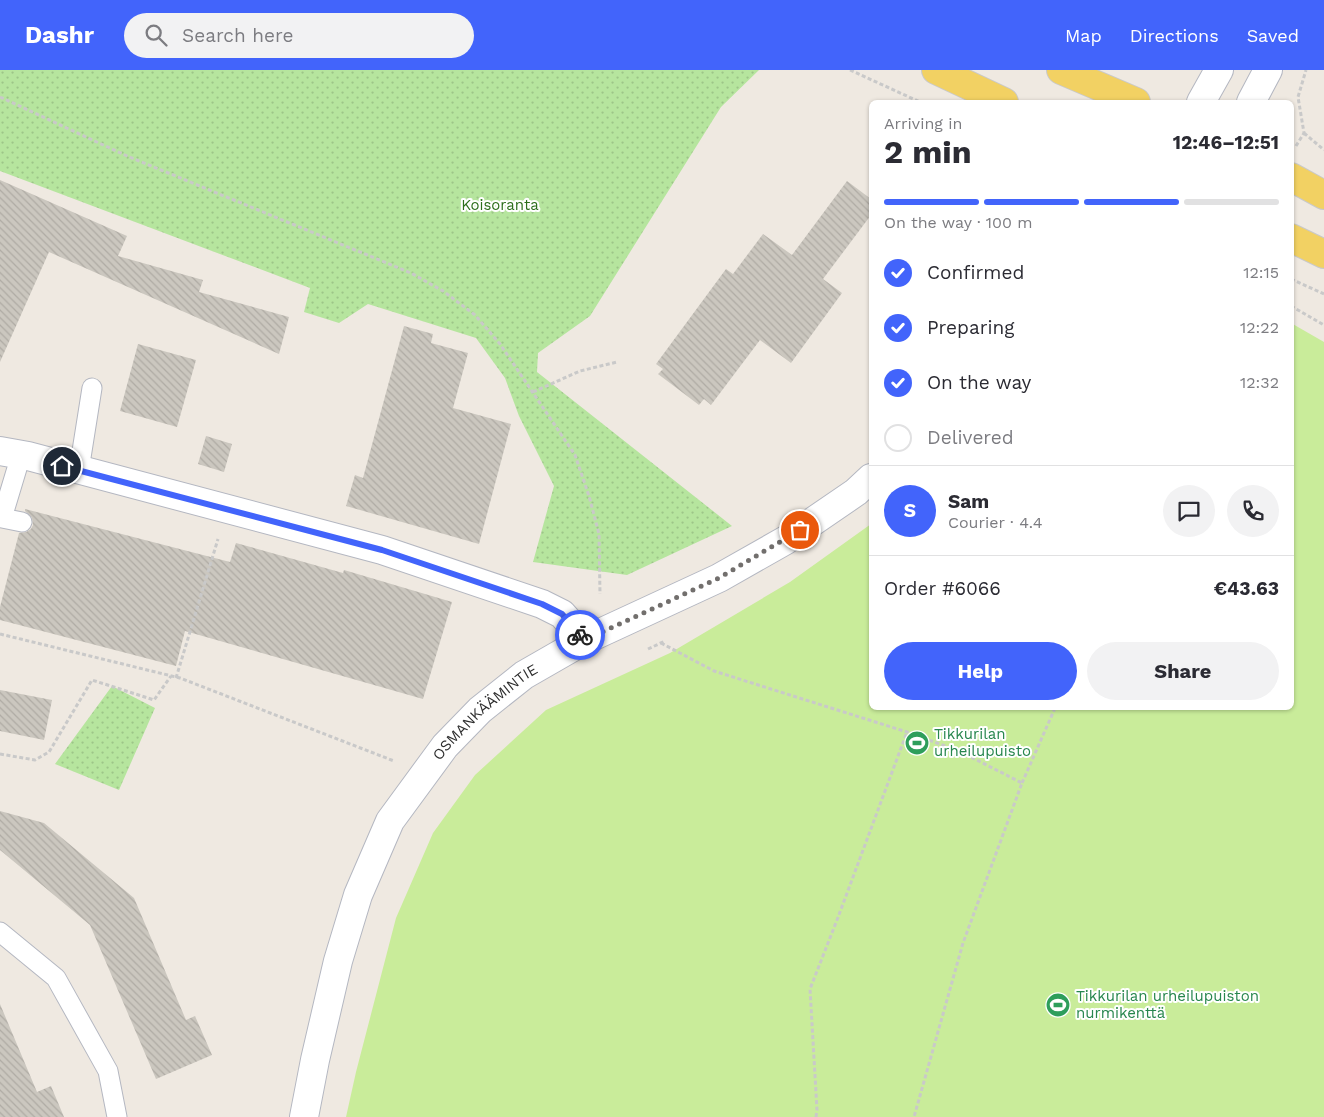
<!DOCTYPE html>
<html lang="en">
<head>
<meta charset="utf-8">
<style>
  body { margin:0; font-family:"Work Sans",sans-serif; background:#f2f2f3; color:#2b2b33; height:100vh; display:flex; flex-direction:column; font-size:19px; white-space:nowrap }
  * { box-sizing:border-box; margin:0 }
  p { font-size:16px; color:#7c7c81 }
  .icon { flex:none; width:28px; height:28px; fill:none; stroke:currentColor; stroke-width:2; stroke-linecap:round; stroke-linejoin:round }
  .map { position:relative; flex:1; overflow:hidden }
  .panel { position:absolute; left:869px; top:30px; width:425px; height:610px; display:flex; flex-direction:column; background:#fff; border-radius:8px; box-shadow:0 1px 4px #0004 }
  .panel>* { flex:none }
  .pin { position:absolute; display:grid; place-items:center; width:42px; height:42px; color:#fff; margin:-21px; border:2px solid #fff; border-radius:50%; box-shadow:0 1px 5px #0007 }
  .courier { position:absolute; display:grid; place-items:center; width:50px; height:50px; margin:-25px; border:4px solid #4264fb; border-radius:50%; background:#fff; color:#222; box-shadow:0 1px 6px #0007 }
  .head em { font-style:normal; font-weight:700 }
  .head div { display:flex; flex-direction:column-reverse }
  .head { display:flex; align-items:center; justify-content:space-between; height:85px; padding:0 15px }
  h1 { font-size:32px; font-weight:700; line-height:38px }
  .bar { display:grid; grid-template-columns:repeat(4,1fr); gap:8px 5px; align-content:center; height:60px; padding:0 15px }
  .bar i { height:6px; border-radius:4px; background:#e1e1e2 }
  .bar .on { background:#4264fb }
  .bar p { grid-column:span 4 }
  .line { display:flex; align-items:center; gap:12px; padding:0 15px; border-top:1px solid #e1e1e2 }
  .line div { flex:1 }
  .round { display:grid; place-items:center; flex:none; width:52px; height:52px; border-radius:26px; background:#f2f2f3 }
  ol { padding:0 15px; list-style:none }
  li { display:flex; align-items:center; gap:15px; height:55px }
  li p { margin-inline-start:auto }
  li .icon { padding:5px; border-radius:50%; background:#4264fb; color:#fff; stroke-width:4 }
  li:last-child { color:#7c7c81 }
  li i { width:28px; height:28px; border:2px solid #e1e1e2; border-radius:50% }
  .action { display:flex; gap:10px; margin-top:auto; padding:10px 15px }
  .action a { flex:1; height:58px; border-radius:30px; background:#4264fb; color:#fff; font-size:20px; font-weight:700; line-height:58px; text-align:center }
  .action a+a { background:#f2f2f3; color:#2b2b33 }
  header { display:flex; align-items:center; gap:30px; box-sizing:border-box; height:70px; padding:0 25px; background:#4264fb; color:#fff }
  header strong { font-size:24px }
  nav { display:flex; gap:28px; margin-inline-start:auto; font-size:18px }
  .search { width:350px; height:45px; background:#f2f2f3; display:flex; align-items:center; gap:12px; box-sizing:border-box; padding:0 18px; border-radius:28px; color:#7c7c81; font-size:19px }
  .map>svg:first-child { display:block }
  .park { fill:url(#park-dots) }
  .pitch { fill:#c9ec9a }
  .building { fill:url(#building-back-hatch) }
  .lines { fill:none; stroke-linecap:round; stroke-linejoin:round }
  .service-casing { stroke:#b4b7c1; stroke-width:21 }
  .minor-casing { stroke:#b4b7c1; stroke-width:30 }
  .tertiary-casing { stroke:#b4b7c1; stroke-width:30 }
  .secondary-casing { stroke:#b4b7c1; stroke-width:30 }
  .primary-casing { stroke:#c9c9c9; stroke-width:30 }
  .path { stroke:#c9c9c9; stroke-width:3; stroke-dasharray:4 2.5; stroke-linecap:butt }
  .service { stroke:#fff; stroke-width:19 }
  .minor { stroke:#fff; stroke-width:28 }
  .tertiary { stroke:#fff; stroke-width:28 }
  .secondary { stroke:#fff; stroke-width:28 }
  .primary { stroke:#f2d163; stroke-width:28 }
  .done { stroke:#726f6d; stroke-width:5; stroke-dasharray:0 9 }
  .route { stroke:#4264fb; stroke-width:6 }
  .labels { text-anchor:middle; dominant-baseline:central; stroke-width:4; stroke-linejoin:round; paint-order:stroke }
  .park-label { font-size:15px; fill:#2c6e1b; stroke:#fff }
  .street-label { font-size:15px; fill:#2e2e2e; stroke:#fff }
  .leisure-label { font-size:15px; fill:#27864d; stroke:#fff; text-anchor:start }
</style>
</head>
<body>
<header>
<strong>Dashr</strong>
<div class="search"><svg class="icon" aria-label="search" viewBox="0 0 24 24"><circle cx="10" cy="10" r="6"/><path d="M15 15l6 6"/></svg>Search here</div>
<nav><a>Map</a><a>Directions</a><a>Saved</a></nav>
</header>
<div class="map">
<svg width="1324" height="1047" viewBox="0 0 1324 1047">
  <defs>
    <pattern id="park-dots" width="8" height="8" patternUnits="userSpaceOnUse" patternTransform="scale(1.25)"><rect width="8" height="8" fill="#b6e59e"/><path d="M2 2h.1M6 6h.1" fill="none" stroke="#9dc588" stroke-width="1.8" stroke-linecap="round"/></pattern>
    <pattern id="building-back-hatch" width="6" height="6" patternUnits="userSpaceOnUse" patternTransform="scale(1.25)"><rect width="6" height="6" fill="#cbc7bf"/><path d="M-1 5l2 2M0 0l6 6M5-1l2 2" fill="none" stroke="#afaba4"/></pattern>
  </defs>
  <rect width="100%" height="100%" fill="#efe9e1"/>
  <path class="park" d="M0,0H759L721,37L590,246L538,283L537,302L732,456L627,505L533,492L554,416L519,346L505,308L476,268L368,234L339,253L304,242L310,218L0,101Z
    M112,616L155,638L119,720L55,694Z"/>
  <path class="pitch" d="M1291,253L1324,272V1047H346L356,1002L396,848L433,763L475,705L546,640L670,583L790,512L871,454V638H1291Z"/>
  <path class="building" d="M0,110L127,166L118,186L203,210L199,222L289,247L279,284L49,182L0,292Z
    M847,111L871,129V145L823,209L842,223L791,293L760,270L711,335L704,329L699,335L658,304L663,299L656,294L726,199L733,204L763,164L792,185Z
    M404,256L433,264L431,273L468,283L453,338L511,354L479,474L346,436L355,405L363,408Z
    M138,274L196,290L177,357L120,341Z
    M206,366L232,374L224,402L198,394Z
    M25,439L230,492L236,473L343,503L344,500L452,532L423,629L185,561L176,596L0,550V537L19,463L26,462L31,459L33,455L32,448L25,441Z
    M0,620L52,630L44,670L0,661Z
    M0,741L44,753L134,828L186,950L195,946L212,985L156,1009L90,855L0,780Z
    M0,934L37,1022L51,1016L64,1047H0Z"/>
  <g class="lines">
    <defs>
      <path id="service" d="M21,385L2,448L22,452
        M79,400L92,318
        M0,862L56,908L108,1001L117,1047"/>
      <path id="minor" d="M0,381L28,386L382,480L542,534L562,544L585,570"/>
      <g id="tertiary">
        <path id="s1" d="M304,1047L315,990L338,891L358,825L390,751L445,676L480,640L524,605L585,570L719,508L786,470L856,422L871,408"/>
      </g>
      <path id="secondary" d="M1201,32L1219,0
        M1251,32L1268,0"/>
      <path id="primary" d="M936,0L1004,32
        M1061,0L1136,32
        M1291,107L1324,125
        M1291,168L1324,184"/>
    </defs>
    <use href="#service" class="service-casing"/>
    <use href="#minor" class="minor-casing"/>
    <use href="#tertiary" class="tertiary-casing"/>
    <use href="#secondary" class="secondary-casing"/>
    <use href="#primary" class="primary-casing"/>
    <path class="path" d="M850,0L920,32
      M0,27L127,86L411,203L443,221L475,245L500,274L575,385L589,426L599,464L600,524
      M1304,63L1324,80
      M1296,76L1304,63L1298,27L1306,0
      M1291,209L1324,224
      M1291,236L1324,255
      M533,322L580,301L617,292
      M0,564L180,608L394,691
      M661,573L714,601L907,662L959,681L1022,713L963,873L914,1047
      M648,579L665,571
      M176,608L218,469
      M0,684L35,690L49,682L92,610L154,630L171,606
      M1022,713L1055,638
      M816,1047L817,1040L810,919L837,850L907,662"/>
    <use href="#service" class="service"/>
    <use href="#minor" class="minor"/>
    <use href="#tertiary" class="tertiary"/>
    <use href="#secondary" class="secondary"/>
    <use href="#primary" class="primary"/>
  </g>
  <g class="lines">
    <path class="done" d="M580,565L585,570L719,508L800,460"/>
    <path class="route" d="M62,396L382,480L542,534L562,544L580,565"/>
  </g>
  <defs>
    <symbol id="stadium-disc" viewBox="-11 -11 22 22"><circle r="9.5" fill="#2e9e5b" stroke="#fff"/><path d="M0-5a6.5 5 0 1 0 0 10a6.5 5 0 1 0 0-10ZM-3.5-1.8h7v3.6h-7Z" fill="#fff"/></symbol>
  </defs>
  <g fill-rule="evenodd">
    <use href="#stadium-disc" x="903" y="659" width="28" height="28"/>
    <use href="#stadium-disc" x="1044" y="921" width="28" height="28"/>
  </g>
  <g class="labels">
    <g class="park-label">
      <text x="500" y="135">Koisoranta</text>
    </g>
    <g class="street-label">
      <text stroke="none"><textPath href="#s1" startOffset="455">OSMANKÄÄMINTIE</textPath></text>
    </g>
    <g class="leisure-label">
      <text x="934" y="664">Tikkurilan<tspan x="934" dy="17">urheilupuisto</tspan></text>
      <text x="1076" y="926">Tikkurilan urheilupuiston<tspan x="1076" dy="17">nurmikenttä</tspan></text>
    </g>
  </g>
</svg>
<div class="pin" style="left:800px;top:460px;background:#ea580c"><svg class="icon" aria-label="bag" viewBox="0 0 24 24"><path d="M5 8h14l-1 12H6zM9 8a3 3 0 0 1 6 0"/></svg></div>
<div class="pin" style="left:62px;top:396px;background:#1f2937"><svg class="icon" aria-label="home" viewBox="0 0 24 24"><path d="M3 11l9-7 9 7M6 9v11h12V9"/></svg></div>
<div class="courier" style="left:580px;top:565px"><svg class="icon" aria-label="bike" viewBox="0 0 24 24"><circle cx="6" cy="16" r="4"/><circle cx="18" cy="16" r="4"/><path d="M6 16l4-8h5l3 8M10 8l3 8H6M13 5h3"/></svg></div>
<section class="panel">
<div class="head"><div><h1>2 min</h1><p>Arriving in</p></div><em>12:46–12:51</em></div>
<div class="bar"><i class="on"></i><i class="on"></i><i class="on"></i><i></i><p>On the way · 100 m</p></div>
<ol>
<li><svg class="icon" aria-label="check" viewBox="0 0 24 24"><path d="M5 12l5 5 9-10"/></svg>Confirmed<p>12:15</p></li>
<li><svg class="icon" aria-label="check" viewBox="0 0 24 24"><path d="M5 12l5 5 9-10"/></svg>Preparing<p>12:22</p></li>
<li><svg class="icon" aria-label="check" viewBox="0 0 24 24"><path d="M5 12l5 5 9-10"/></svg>On the way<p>12:32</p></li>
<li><i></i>Delivered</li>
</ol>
<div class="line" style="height:90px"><b class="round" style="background:#4264fb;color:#fff">S</b><div><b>Sam</b><p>Courier · 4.4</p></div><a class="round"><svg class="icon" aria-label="chat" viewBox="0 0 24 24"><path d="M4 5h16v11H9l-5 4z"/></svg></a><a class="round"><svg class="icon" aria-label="phone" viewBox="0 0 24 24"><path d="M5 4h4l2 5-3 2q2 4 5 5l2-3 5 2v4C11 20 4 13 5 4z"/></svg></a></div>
<div class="line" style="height:65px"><div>Order #6066</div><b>€43.63</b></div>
<div class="action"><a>Help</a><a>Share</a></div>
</section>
</div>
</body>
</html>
